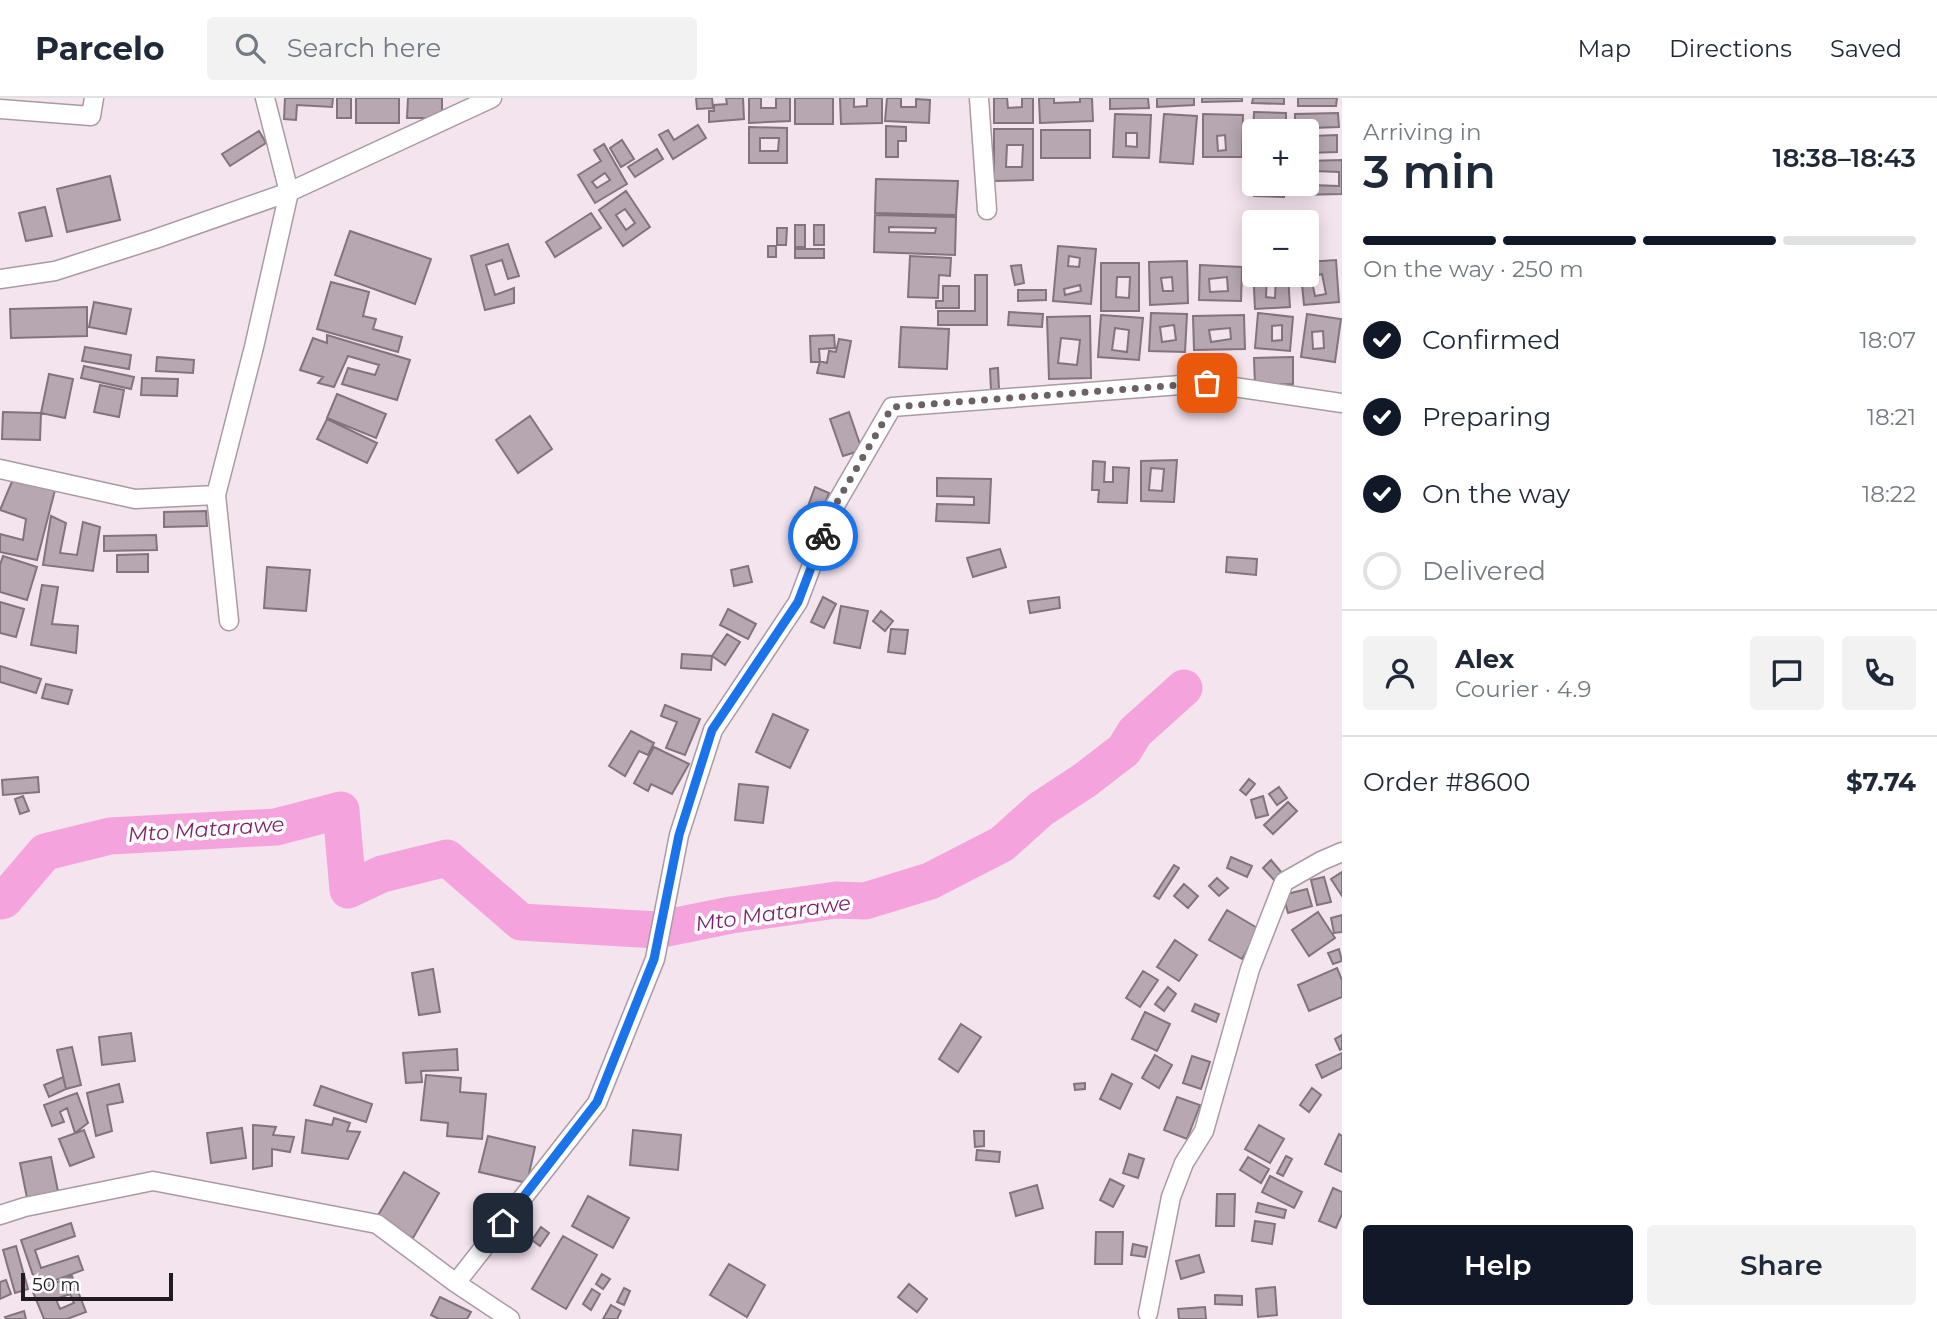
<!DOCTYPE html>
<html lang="en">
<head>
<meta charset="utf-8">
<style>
  body { margin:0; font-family:Montserrat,sans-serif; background:#f2f2f3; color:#1f2937; height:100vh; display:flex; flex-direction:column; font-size:26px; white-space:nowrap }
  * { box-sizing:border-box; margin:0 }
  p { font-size:23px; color:#747a83 }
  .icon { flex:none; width:38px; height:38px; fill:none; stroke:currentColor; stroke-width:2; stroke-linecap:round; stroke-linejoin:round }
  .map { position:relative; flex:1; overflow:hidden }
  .details { display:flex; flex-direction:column; background:#fff; width:595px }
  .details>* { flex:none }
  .buttons { position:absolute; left:1242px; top:21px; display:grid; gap:14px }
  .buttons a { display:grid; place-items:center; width:77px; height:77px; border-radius:7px; background:#fff; box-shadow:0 4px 18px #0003; font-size:35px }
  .scale { position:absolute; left:21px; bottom:18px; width:152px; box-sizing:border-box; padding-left:7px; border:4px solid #211b1f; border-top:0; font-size:19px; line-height:24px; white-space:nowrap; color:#211b1f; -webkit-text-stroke:5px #fff; paint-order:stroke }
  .pin { position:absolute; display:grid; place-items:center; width:60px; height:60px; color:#fff; margin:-30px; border-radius:14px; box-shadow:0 4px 10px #0006 }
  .courier { position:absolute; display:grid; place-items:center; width:70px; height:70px; margin:-35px; border:5px solid #1a73e8; border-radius:50%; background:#fff; color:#222; box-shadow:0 2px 9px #0007 }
  .overview em { font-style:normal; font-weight:600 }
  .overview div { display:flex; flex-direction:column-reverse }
  .overview { display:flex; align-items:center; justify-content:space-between; height:119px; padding:0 21px }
  h1 { font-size:46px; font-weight:600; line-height:52px }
  .bar { display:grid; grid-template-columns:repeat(4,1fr); gap:10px 7px; align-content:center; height:84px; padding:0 21px }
  .bar i { height:9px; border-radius:5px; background:#e0e1e3 }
  .bar .on { background:#111827 }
  .bar p { grid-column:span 4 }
  .line { display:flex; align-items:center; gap:18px; padding:0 21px; border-top:2px solid #e0e1e3 }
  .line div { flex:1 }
  .round { display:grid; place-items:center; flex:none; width:74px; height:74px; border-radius:7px; background:#f2f2f3 }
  ol { padding:0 21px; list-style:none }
  li { display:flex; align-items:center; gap:21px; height:77px }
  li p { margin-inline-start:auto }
  li .icon { padding:7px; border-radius:50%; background:#111827; color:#fff; stroke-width:4 }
  li:last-child { color:#747a83 }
  li i { width:38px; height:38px; border:4px solid #e0e1e3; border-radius:50% }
  .button { display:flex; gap:14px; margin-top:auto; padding:14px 21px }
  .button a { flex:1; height:80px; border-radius:7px; background:#111827; color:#fff; font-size:28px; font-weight:600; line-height:80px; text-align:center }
  .button a+a { background:#f2f2f3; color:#1f2937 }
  header { display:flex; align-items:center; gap:42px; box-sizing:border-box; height:98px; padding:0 35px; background:#fff; border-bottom:2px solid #e0e1e3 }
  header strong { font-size:33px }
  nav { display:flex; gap:38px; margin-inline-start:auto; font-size:24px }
  .search { width:490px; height:63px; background:#f2f2f3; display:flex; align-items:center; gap:18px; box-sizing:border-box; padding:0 24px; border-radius:7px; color:#747a83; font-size:26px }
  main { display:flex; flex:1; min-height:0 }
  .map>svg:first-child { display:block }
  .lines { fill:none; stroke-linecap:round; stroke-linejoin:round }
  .river { stroke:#f5a3dd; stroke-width:37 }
  .building { fill:#b6a7b1; stroke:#82747d; stroke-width:2; fill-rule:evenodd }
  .street-casing { stroke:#a99aa4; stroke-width:21 }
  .street { stroke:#fff; stroke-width:18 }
  .done { stroke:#6b6167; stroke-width:7; stroke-dasharray:0 12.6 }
  .route { stroke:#1a73e8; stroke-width:9 }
  .labels { text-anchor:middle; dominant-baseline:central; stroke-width:7; stroke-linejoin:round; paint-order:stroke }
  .water-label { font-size:21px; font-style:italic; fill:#7c1f68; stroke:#fff }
</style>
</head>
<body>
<header>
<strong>Parcelo</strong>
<div class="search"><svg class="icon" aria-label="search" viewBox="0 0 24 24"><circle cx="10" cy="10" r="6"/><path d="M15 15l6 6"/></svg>Search here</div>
<nav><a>Map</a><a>Directions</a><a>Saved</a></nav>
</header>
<main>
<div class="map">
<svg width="1342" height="1221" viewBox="0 0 1342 1221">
  <rect width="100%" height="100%" fill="#f4e4ee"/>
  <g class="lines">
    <path class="river" d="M0,803L4,802L45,754L110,738L276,729L341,712L348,792L382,776L447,760L521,824L657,832L731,817L836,802L865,803L930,783L1002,746L1041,711L1085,682L1124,652L1135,634L1184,590"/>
  </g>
  <path class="building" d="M285,0H333L332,9L297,7L296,22L284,21Z
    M337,0H351V20H337Z
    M356,0H399V25H356Z
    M408,0H442V20H407Z
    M696,0H712L713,10L697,11Z
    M726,0H743L744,21L709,24V13H714V7L727,6Z
    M749,0H761V10H776V0H790V23L749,25Z
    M795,0H833V26H795Z
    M840,0H854V9L867,8V0H882V25L841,26Z
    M887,0H901V9H916V1L930,2L929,25L885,23Z
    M994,0H1007L1008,10L1022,9V0H1033V25H994Z
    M1039,0H1054V5L1080,4V0H1092L1093,23L1040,25Z
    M1110,0H1148L1149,10L1110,11Z
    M1157,0H1194V7L1157,9Z
    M1202,0H1242V3L1202,4Z
    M1253,0H1284V6L1252,5Z
    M1298,0H1337L1336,8H1298Z
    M1254,14L1286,15V33H1255V59H1252Z
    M1338,15L1339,29L1312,30V38L1337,37V54L1307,55V33H1295V16Z
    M1115,16L1151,17L1149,60L1113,59ZM1126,35H1137V49L1126,48Z
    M1164,16L1197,18L1193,66L1160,64Z
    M1203,16L1243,17L1242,59H1203ZM1225,37L1226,52L1218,53L1217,38Z
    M698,27L706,40L673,61L659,37L668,32L674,42Z
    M886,28L906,29V43H898V59H886Z
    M749,29L787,30V65H749ZM760,40H779L778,53H760Z
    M994,31H1033V82L994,83ZM1007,47H1023L1022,69H1006Z
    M1041,32H1090V60H1041Z
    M259,33L266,45L230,68L222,56Z
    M622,42L634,61L621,69L610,50Z
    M604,46L627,86L595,105L578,77L601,63L594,52ZM605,75L610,82L597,90L592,84Z
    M657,51L663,61L635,79L628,69Z
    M1342,62V96L1297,97L1296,86H1307V63ZM1313,73L1339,74V88L1312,87Z
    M1255,66V86H1285L1284,99L1254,98Z
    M110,78L120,122L67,134L57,91Z
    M876,81L958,83L956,117L875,115Z
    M626,93L650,129L623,148L599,112ZM625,111L635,125L626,132L616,117Z
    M45,109L52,138L26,143L19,115Z
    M591,115L601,130L555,159L546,144Z
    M875,117L956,119L955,157L874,154ZM889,129L936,130L935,135L889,134Z
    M795,127H805V149H795Z
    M814,127H824V147H814Z
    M1251,127H1255V177H1267L1266,199L1275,200L1276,177H1288L1290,209L1255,211Z
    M777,130H787L786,147H777Z
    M350,133L431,161L415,206L335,177Z
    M508,146L519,178L508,181L502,162L486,167L495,197L514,190V205L485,212L471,158Z
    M768,148H776V159H768Z
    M1058,148L1096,151L1091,206L1053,203ZM1069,158L1080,160L1079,169L1068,168ZM1080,187L1081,193L1065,197L1064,191Z
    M795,151H824V160H795Z
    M910,158L951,160L950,178L939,177L938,200L908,199Z
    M1336,162L1339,204L1304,207L1301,177H1307V164ZM1322,176L1326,196L1315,198L1311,179Z
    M1187,163L1188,205L1150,207L1149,164ZM1172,179L1173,193H1163L1161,180Z
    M1101,165H1139V213H1101ZM1117,179H1130L1129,200L1116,199Z
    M1021,167L1024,185L1015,187L1011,168Z
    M1200,167L1242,169L1241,203L1199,202ZM1227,179L1228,193L1210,194L1209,181Z
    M975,177H987V227H938V213H975Z
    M331,184L369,194L363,218L376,221L373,231L402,239L398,254L317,231Z
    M943,188H959V210H936V203H943Z
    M1018,192H1046V202L1018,203Z
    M94,204L131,211L126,236L89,229Z
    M87,209V238L11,240L10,211Z
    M1009,214L1043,216L1042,229L1008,227Z
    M1151,215L1187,216L1185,254L1149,253ZM1174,227L1176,242L1162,244L1160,229Z
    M1258,215L1293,219L1290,253L1255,250ZM1282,227V242L1272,243V228Z
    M1307,216L1341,221L1335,264L1301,259ZM1323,233L1324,250L1313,251L1312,234Z
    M1101,217L1143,220L1139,262L1098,259ZM1115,230L1129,232L1127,254L1112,252Z
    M1244,217L1245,251L1194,252L1193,218ZM1230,230L1231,241L1211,244L1209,232Z
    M1090,218L1091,280L1049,281L1047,219ZM1061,240L1080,242L1077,267L1058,265Z
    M901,229L949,231L947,271L899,269Z
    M327,237L410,262L397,302L342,286L348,270L375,277L379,267L348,258L334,289L318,285L323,279L300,272L313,240L327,245Z
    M834,237L835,250L819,251L820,264H811L810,238Z
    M839,241L851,243L844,279L817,275L820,263L827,265L829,253L836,254Z
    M85,249L131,257L129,271L82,263Z
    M157,259L194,262L193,275L156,273Z
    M1293,259V286L1255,287L1254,260Z
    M84,268L134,279L131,291L81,280Z
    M998,270L999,291L991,292L990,271Z
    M49,276L73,281L65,320L41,315Z
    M142,280L178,281L177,298L141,297Z
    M100,287L124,292L119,319L94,314Z
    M337,296L386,316L376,340L327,320Z
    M3,314L41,315L40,342L2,341Z
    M849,314L862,352L843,358L830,321Z
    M530,318L552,351L518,375L496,342Z
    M327,321L377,345L367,365L317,341Z
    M1177,362L1174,404L1141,403V363ZM1151,370L1164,371L1162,393L1149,392Z
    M1093,363L1105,364L1104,384H1113V369L1129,370L1127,405L1098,404L1099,392H1092Z
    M937,380L991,381L989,425L936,423L937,406L974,407V399L937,398Z
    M13,381L55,392L37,462L0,454V436L23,442L26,421L0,412Z
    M815,389L829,395L810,443L797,438Z
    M206,413L207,428L164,429V414Z
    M51,418L66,425L60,455L77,457L83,424L100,429L93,473L43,467Z
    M156,437L157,452L104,453V438Z
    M1000,451L1006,469L973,479L967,460Z
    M148,456V474H117V457Z
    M3,458L37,469L27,502L0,494V467Z
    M1227,459L1257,461L1256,477L1226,474Z
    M748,468L752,484L734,488L731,472Z
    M267,469L310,472L306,513L264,510Z
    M42,487L58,489L52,526L78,528L76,555L31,547Z
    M823,499L836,506L824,530L811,524Z
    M1059,499L1060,510L1030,515L1028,503Z
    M0,504L24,511L16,539L0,535Z
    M841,508L868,513L860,550L834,545Z
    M728,511L756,526L748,541L720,527Z
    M881,513L893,523L885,533L873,523Z
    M891,531L908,532L905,556L888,554Z
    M727,536L740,544L725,567L712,558Z
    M682,556L712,558L711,572L681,570Z
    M0,568L41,581L36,595L0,584Z
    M46,586L72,592L68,606L42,600Z
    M665,607L700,621L685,657L666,650L677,624L661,618Z
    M773,616L808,632L790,670L756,654Z
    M631,633L654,645L648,657L639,653L625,678L609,668Z
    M654,649L689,666L672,696L651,686L648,693L634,685Z
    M38,679L39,694L3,697L2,682Z
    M1249,681L1255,686L1246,697L1240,692Z
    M739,686L768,689L763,725L735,722Z
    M1279,689L1287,700L1277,707L1269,696Z
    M23,698L29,713L20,716L15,701Z
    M1263,698L1268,717L1256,720L1251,702Z
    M1288,704L1297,713L1273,736L1264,727Z
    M1231,759L1252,768L1247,779L1227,770Z
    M1271,762L1282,775L1274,782L1263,770Z
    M1174,767L1179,770L1159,801L1154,798Z
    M1342,774V798L1331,781Z
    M1324,779L1331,804L1317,807L1311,782Z
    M1217,780L1228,790L1219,798L1209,788Z
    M1184,786L1198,798L1188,810L1174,798Z
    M1307,791L1312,808L1288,815L1283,797Z
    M1227,812L1259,831L1242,861L1209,842Z
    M1318,814L1335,840L1309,858L1292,832Z
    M1342,817V834L1334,835L1331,820Z
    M1175,842L1197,857L1179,883L1157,869Z
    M1339,851L1342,863L1333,866L1328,855Z
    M1337,870L1342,882V899L1309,913L1298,887Z
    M433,871L440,914L419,917L412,875Z
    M1143,873L1158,882L1140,909L1126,900Z
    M1168,889L1176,896L1164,913L1155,906Z
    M1195,906L1219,916L1216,924L1192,913Z
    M1145,914L1170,926L1157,953L1132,941Z
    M961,926L981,939L958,974L939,961Z
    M131,935L135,963L102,967L99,939Z
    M1342,937V951L1340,952L1335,941Z
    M72,949L81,987L66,991L57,952Z
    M457,951L458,972L421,973L422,984L406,985L403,955Z
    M1342,955V970L1322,980L1316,967Z
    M1155,957L1172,967L1159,990L1142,980Z
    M1192,958L1210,964L1201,991L1183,985Z
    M1112,976L1132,986L1120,1011L1100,1001Z
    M426,977L461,980L460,994L486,996L482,1041L447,1038L448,1025L421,1022Z
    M63,979L66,991L49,999L44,987Z
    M1085,985V991L1075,992L1074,986Z
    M119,986L123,1004L107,1007L112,1033L96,1038L87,995Z
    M321,988L372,1006L366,1024L314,1007Z
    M1312,990L1321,997L1309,1014L1300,1007Z
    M77,995L88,1025L75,1035L67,1010L60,1014L64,1024L52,1028L44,1007Z
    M1177,999L1200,1007L1187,1041L1164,1032Z
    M334,1020L350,1025L347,1033L360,1034L348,1061L302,1055L306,1022L332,1027Z
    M253,1027L276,1029L273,1037L294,1039L290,1054L272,1051V1068L253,1071Z
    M1259,1027L1284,1041L1270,1065L1245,1051Z
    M242,1030L246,1060L211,1065L207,1035Z
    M84,1032L94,1059L70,1068L59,1041Z
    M633,1032L681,1037L678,1072L630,1067Z
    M974,1033H984V1048L975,1049Z
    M1339,1036L1342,1038V1074L1325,1066Z
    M488,1038L535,1049L527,1085L479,1074Z
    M977,1052L1000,1054L999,1064L976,1062Z
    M1129,1056L1144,1061L1138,1080L1123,1075Z
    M1286,1058L1292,1061L1283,1078L1277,1075Z
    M51,1059L59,1098L28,1105L20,1065Z
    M1248,1059L1269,1071L1261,1085L1240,1072Z
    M404,1074L439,1095L413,1140L377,1119Z
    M1270,1078L1302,1094L1294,1110L1262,1094Z
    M1110,1081L1124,1088L1113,1109L1100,1102Z
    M1037,1087L1043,1110L1016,1118L1010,1095Z
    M1333,1090L1342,1094V1116L1336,1130L1319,1123Z
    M1217,1096H1235L1234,1128H1216Z
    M588,1098L629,1120L613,1150L572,1128Z
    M1258,1105L1286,1112L1284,1120L1256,1114Z
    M1255,1123L1275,1126L1272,1146L1252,1143Z
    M71,1125L75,1138L35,1152L41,1170L78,1158L83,1172L37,1189L21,1142Z
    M541,1129L549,1135L540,1148L532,1142Z
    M1096,1134H1123L1122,1166H1095Z
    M563,1138L597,1157L566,1211L532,1191Z
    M1133,1146L1147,1149L1145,1159L1131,1157Z
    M16,1148L28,1191L15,1195L3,1152Z
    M1199,1157L1204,1174L1181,1181L1176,1163Z
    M729,1166L765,1187L747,1219L710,1197Z
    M602,1176L610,1181L603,1191L596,1186Z
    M72,1178L86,1214L67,1221H44L33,1194ZM70,1196L74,1205L60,1211L56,1201Z
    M6,1182L11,1196L0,1201V1184Z
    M909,1186L927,1201L917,1214L898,1199Z
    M1275,1189L1277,1217L1258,1219L1256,1191Z
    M624,1190L630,1193L624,1207L617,1204Z
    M592,1191L600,1196L591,1212L583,1206Z
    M1215,1197L1242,1198V1207L1215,1206Z
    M440,1199L471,1214L467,1221H439L431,1217Z
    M611,1207L621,1213L617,1221H603Z
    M1205,1209L1206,1221H1179L1178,1211Z
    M24,1213L26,1221H6L5,1219Z"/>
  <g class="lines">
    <defs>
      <path id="street" d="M979,0L987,112
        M0,11L91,18L94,0
        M0,181L55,173L155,141L289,94L492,0
        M0,371L135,401L216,397
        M229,523L216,397L254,249L289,94L265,0
        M0,1117L25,1109L153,1083L377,1126L456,1185L510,1221
        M456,1185L597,1005L655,861L679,737L713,632L798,504L833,411L892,309L1207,285L1342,305
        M1148,1215L1171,1099L1184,1065L1204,1033L1250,871L1284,784L1321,763L1342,754"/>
    </defs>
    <use href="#street" class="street-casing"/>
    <use href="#street" class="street"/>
  </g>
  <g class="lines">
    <path class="done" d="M823,438L833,411L892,309L1207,285"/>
    <path class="route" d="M503,1125L597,1004L654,861L679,737L712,632L798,504L823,438"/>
  </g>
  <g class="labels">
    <g class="water-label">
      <text transform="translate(206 731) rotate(-4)">Mto Matarawe</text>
      <text transform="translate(773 815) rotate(-8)">Mto Matarawe</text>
    </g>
  </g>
</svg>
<div class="buttons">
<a>+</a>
<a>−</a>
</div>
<div class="scale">50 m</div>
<div class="pin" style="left:1207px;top:285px;background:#ea580c"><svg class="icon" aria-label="bag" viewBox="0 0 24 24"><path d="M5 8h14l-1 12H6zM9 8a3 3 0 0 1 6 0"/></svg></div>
<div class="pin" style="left:503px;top:1125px;background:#1f2937"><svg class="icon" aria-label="home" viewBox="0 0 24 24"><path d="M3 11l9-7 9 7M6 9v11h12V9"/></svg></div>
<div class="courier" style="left:823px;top:438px"><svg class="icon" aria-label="bike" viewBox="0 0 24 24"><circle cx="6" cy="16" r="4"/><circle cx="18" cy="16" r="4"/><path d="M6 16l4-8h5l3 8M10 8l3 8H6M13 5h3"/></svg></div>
</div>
<section class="details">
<div class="overview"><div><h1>3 min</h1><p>Arriving in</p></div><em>18:38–18:43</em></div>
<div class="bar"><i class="on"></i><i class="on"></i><i class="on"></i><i></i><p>On the way · 250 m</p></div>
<ol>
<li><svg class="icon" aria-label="check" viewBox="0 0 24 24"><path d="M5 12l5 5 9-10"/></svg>Confirmed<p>18:07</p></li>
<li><svg class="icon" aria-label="check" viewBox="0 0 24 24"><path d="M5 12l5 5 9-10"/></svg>Preparing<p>18:21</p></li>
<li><svg class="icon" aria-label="check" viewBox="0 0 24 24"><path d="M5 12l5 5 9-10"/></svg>On the way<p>18:22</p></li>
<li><i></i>Delivered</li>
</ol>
<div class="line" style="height:126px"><a class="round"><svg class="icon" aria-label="person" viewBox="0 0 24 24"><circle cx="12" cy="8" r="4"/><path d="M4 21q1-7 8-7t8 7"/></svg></a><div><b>Alex</b><p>Courier · 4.9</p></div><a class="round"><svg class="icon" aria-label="chat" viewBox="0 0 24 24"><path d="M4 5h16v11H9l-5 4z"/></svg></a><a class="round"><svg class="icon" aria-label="phone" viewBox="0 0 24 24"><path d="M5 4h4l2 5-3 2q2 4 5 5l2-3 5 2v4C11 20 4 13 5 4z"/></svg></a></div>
<div class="line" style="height:91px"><div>Order #8600</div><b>$7.74</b></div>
<div class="button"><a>Help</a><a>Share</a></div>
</section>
</main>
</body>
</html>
